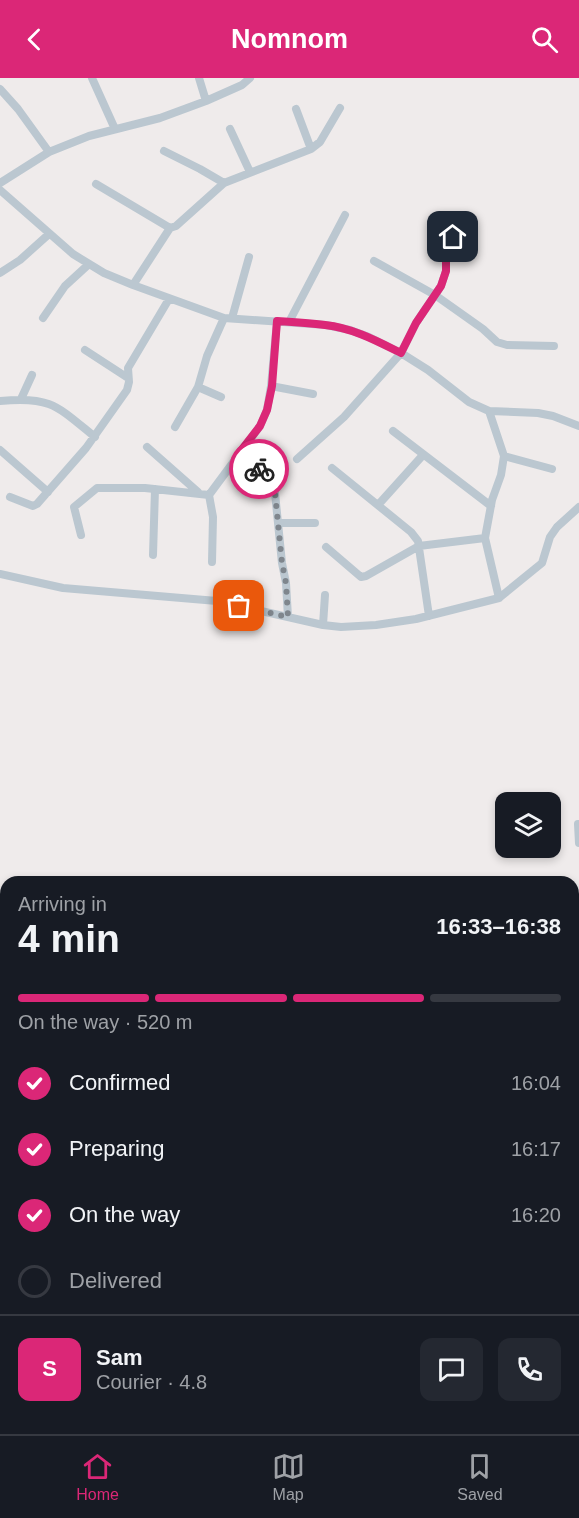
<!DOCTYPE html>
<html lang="en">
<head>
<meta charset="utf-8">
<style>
  body { margin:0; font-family:Helvetica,sans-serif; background:#242831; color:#f1f3f6; height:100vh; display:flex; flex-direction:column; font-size:22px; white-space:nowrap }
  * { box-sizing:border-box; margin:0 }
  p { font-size:20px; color:#9ea1a6 }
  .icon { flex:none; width:33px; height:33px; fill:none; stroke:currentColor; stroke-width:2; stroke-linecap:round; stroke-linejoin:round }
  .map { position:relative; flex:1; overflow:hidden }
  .drawer { position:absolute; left:0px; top:798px; width:579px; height:558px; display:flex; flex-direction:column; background:#171b24; border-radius:18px 18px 0 0; box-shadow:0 3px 9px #0003 }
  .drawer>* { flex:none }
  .buttons { position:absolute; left:495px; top:714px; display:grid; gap:12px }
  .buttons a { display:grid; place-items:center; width:66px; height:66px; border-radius:12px; background:#171b24; box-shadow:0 3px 9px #0003; font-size:30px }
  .pin { position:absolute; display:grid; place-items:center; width:51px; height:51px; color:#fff; margin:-26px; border-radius:12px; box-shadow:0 3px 9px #0006 }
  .courier { position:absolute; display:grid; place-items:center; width:60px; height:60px; margin:-30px; border:4px solid #db2777; border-radius:50%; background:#fff; color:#222; box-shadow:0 2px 8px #0007 }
  .headline em { font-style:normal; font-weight:700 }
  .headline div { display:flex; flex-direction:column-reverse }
  .headline { display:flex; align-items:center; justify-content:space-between; height:102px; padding:0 18px }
  h1 { font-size:39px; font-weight:700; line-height:45px }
  .bar { display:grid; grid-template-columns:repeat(4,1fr); gap:9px 6px; align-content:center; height:72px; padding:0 18px }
  .bar i { height:8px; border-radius:4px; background:#363941 }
  .bar .on { background:#db2777 }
  .bar p { grid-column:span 4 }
  .line { display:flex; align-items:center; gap:15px; padding:0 18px; border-top:2px solid #363941 }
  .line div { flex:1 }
  .round { display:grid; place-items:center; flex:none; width:63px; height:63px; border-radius:12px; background:#242831 }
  ol { padding:0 18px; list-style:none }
  li { display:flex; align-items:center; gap:18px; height:66px }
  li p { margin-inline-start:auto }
  li .icon { padding:6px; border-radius:50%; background:#db2777; color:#fff; stroke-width:4 }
  li:last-child { color:#9ea1a6 }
  li i { width:33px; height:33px; border:3px solid #363941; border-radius:50% }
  header { display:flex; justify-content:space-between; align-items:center; height:78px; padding:0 18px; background:#db2777; color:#fff; font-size:27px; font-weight:700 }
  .tab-bar { display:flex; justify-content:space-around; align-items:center; height:84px; border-top:2px solid #363941; background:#171b24; font-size:16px; color:#9ea1a6 }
  .tab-bar a { display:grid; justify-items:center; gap:3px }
  .tab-bar .on { color:#db2777 }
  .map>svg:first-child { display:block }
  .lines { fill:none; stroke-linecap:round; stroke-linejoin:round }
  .minor { stroke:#bbc7d0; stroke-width:8 }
  .done { stroke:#7f868d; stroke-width:6; stroke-dasharray:0 10.8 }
  .route { stroke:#db2777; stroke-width:8 }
</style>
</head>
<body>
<header><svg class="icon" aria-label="back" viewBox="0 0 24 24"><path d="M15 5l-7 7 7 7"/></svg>Nomnom<svg class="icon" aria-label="search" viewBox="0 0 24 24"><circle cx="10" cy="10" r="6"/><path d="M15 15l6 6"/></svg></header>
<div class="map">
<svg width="579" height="1356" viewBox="0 0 579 1356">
  <rect width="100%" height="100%" fill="#efebeb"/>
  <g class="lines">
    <path class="minor" d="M92,0L115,51
      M199,0L206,23
      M0,11L18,31L49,74
      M296,31L311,71
      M230,51L250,94
      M164,73L200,91L224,105
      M0,105L49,74L89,58L160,40L206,23L242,7L250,0
      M96,106L170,150
      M0,112L73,176L104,195L133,207L224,240L326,247L350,252L369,259L401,275L428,292L469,324L489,333L538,335L553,338L579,348
      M374,183L435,217L483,251L497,264L507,267L554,268
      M0,195L20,182L49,156
      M133,207L170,150L176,148L224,105L311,71L320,64L340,30
      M43,240L65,208L89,186
      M232,240L249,179
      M289,244L345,137
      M85,272L128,300
      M271,308L313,316
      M198,309L221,319
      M21,321L32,297
      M0,323C51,318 57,328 95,359
      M489,333L504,378L501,397L492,422L485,460L499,520
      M175,349L198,309L207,278L224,240
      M393,353L491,428
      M147,369L198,414
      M0,372L48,414
      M240,374L272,404L275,415L282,485L286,505L288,539
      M504,378L552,391
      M297,381L344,339L401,275L416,245L441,208L446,193V181L453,159L450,153L441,145
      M332,390L411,454L418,463L429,538
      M10,419L33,428L37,426L86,370L127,312L129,304L128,290L169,221
      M378,427L423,377
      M278,445H315
      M81,457L74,429L97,410H145L209,417
      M326,469L361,499L366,498L419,468L485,460
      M153,477L155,411
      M212,484L213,439L209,417L260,348L267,332L271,308L277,243
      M0,496L63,510L217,523L323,547L341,549L376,547L416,541L499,520L542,485L550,459L557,449L579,429
      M323,547L325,517
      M578,746L579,765
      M0,958L6,959"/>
  </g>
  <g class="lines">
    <path class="done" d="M239,528L288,539L286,505L282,485L275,415L272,404L259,391"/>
    <path class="route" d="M259,391L240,374L260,348L267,332L272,308L277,243C293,244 309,245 325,247C353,250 377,263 401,275L416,245L441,208L446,193V181L453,159"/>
  </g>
</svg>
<div class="buttons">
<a><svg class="icon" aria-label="layers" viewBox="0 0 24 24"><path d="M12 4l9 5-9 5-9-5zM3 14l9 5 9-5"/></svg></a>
</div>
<div class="pin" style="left:239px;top:528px;background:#ea580c"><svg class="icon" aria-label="bag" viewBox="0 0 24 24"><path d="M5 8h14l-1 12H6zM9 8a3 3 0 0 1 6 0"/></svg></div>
<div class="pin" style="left:453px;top:159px;background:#1f2937"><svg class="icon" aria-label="home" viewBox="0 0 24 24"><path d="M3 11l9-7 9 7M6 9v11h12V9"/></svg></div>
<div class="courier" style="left:259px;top:391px"><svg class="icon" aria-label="bike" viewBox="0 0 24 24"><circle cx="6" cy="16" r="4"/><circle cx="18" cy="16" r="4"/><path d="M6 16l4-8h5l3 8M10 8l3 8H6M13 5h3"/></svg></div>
<section class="drawer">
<div class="headline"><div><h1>4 min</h1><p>Arriving in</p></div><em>16:33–16:38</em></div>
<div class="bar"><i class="on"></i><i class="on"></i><i class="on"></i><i></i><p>On the way · 520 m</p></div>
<ol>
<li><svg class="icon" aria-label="check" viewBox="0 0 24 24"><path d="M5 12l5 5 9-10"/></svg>Confirmed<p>16:04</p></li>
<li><svg class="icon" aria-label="check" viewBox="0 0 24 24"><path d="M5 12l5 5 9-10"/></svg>Preparing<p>16:17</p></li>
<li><svg class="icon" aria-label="check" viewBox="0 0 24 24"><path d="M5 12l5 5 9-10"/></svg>On the way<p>16:20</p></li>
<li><i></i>Delivered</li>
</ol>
<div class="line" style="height:108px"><b class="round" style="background:#db2777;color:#fff">S</b><div><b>Sam</b><p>Courier · 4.8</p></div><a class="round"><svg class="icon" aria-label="chat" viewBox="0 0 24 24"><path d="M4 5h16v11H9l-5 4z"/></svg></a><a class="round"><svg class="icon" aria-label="phone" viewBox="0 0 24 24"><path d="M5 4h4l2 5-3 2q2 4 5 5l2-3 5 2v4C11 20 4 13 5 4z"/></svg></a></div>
</section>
</div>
<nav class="tab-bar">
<a class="on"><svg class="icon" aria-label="home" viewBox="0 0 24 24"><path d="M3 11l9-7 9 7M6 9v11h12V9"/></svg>Home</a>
<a><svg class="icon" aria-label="map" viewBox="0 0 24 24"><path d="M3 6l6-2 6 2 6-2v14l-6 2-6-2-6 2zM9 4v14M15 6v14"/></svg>Map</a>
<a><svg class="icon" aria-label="saved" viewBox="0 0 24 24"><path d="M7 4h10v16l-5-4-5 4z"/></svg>Saved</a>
</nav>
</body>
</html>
